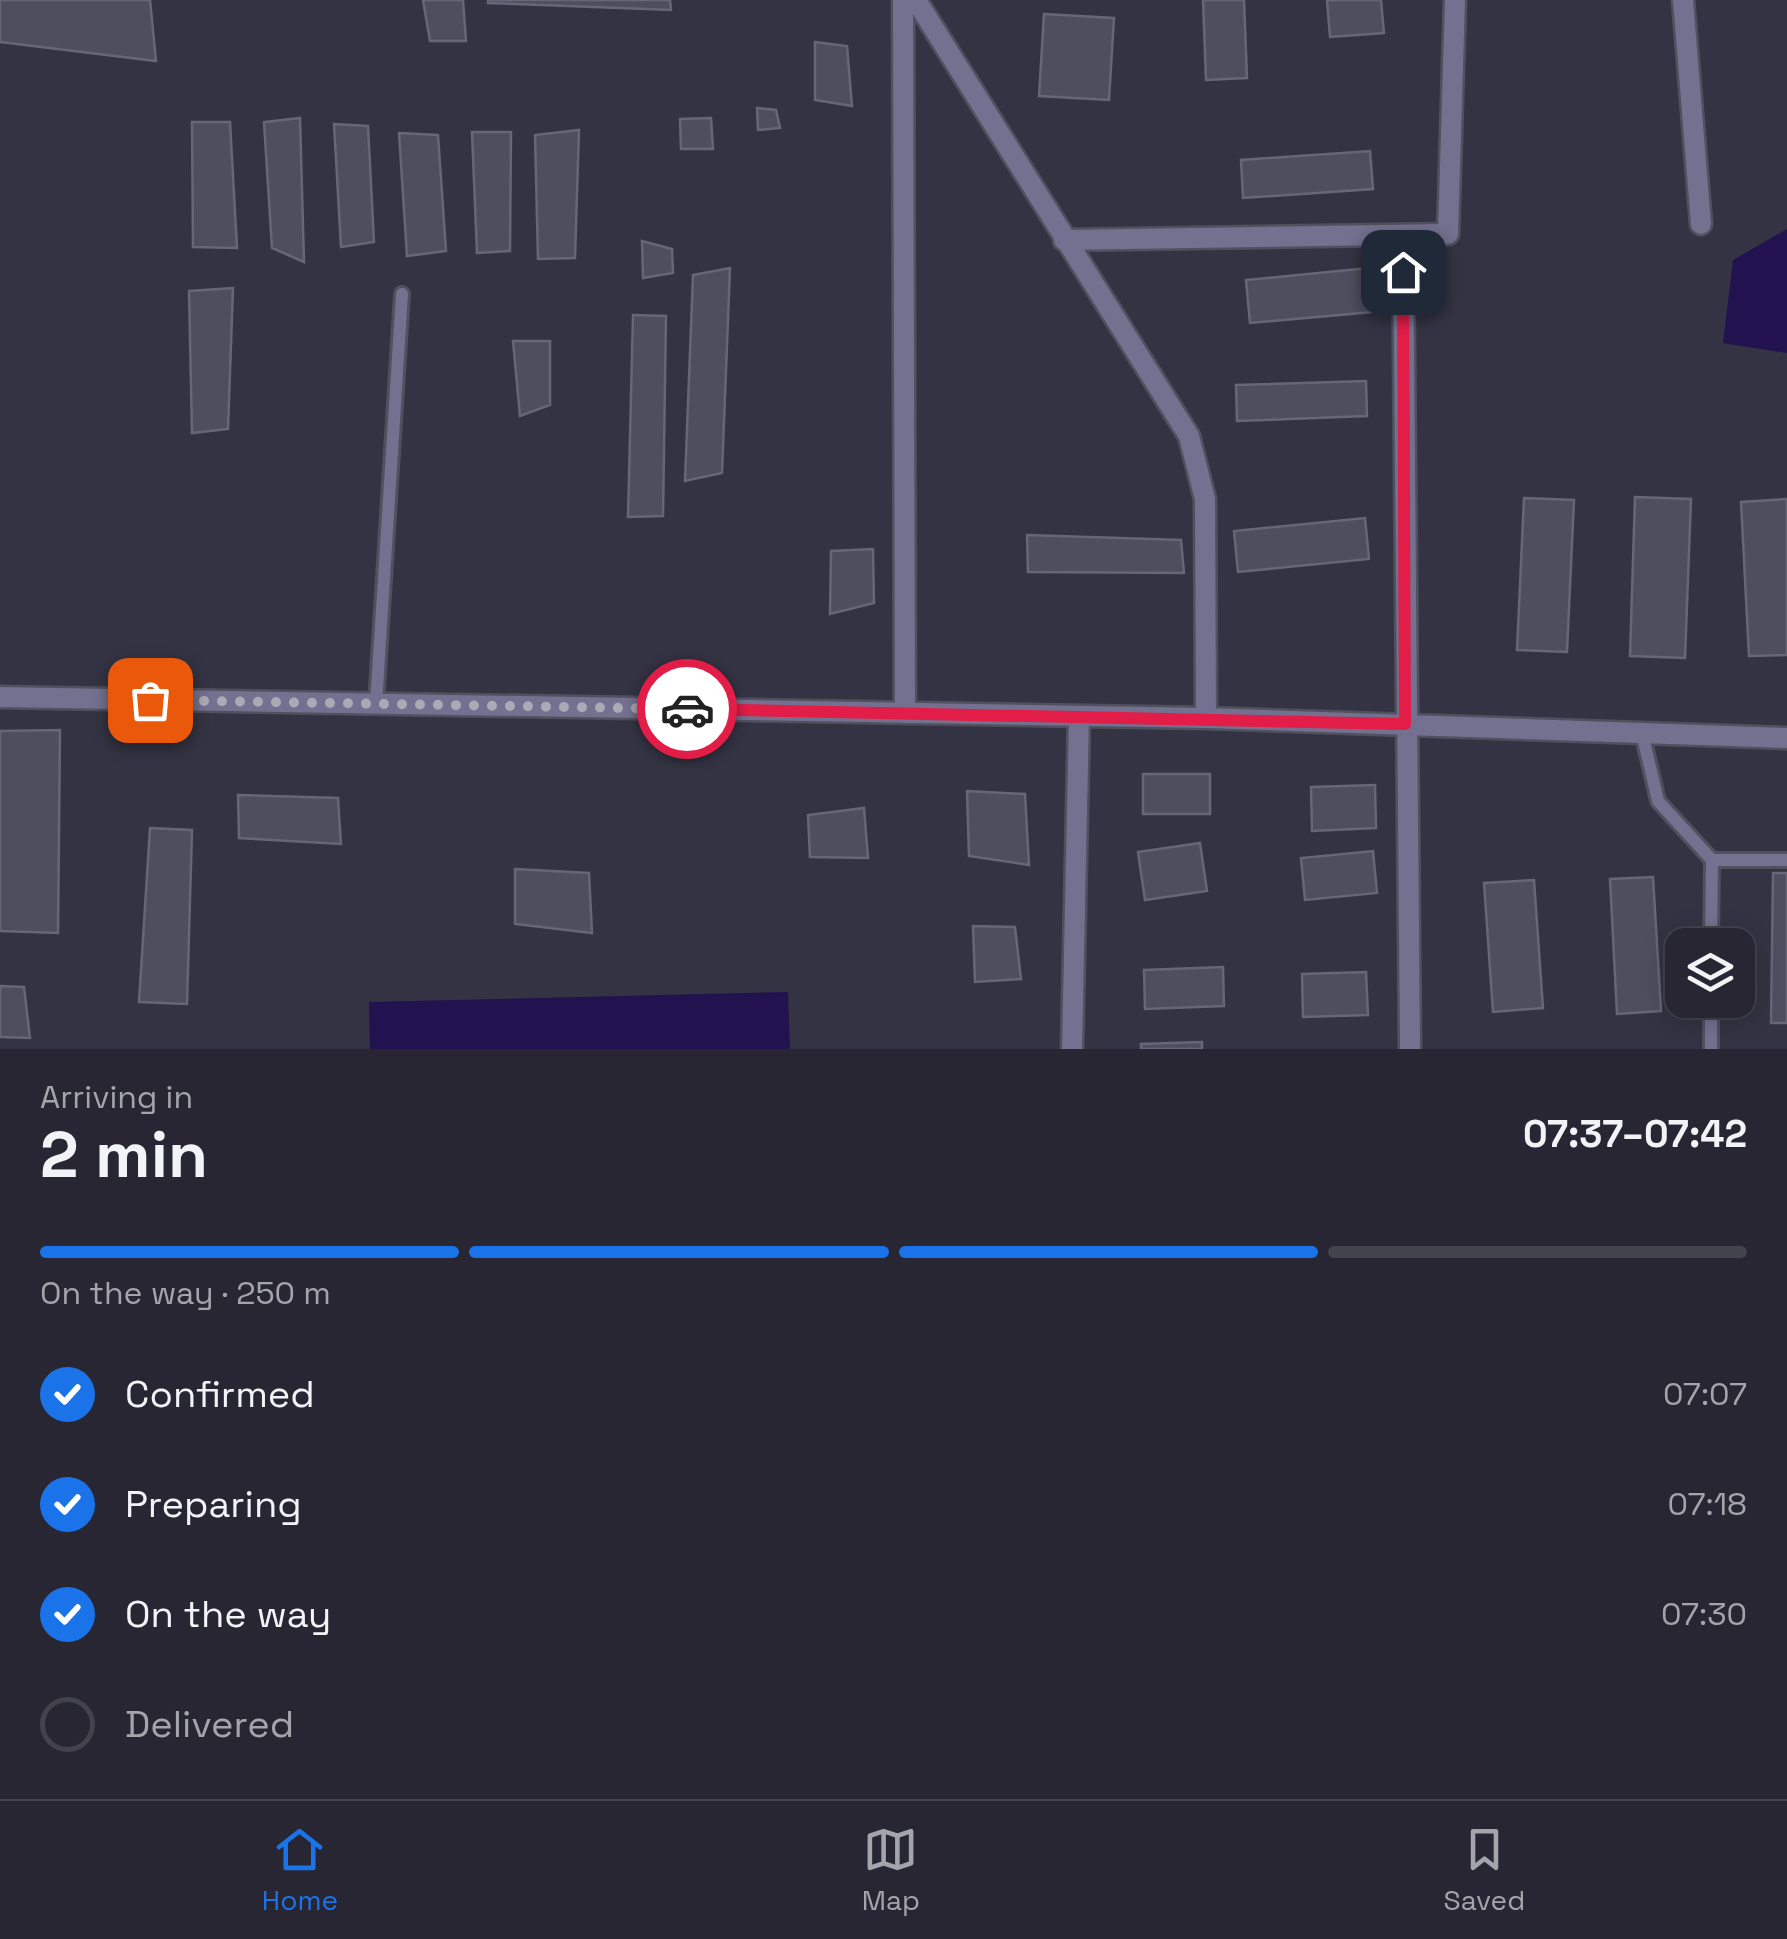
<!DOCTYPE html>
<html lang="en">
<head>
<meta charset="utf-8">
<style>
  body { margin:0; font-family:"Space Grotesk",sans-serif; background:#2f2e3a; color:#f1f3f6; height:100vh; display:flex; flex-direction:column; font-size:38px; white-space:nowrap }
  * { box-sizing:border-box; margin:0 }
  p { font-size:32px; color:#a4a5ac }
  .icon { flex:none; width:55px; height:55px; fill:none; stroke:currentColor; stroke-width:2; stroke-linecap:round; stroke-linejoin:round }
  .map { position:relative; height:1049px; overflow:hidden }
  .drawer { display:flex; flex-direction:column; background:#272632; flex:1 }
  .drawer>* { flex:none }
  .buttons { position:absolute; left:1665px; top:928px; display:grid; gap:20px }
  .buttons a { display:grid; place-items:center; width:90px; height:90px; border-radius:20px; background:#272632; box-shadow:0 5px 25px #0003,0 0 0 2px #43434d; font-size:50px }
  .pin { position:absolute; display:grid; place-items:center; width:85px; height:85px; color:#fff; margin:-42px; border-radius:20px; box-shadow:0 5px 15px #0006 }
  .courier { position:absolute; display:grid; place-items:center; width:100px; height:100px; margin:-50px; border:8px solid #e11d48; border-radius:50%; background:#fff; color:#222; box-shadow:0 2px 12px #0007 }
  .head em { font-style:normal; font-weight:600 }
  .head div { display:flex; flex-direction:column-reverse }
  .head { display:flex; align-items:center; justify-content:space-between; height:170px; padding:0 40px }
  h1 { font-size:65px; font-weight:600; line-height:75px }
  .bar { display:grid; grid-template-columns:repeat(4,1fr); gap:15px 10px; align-content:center; height:120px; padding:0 40px }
  .bar i { height:12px; border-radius:8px; background:#43434d }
  .bar .active { background:#1a73e8 }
  .bar p { grid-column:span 4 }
  ol { padding:0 40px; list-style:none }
  li { display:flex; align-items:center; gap:30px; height:110px }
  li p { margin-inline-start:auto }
  li .icon { padding:10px; border-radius:50%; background:#1a73e8; color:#fff; stroke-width:4 }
  li:last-child { color:#a4a5ac }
  li i { width:55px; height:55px; border:5px solid #43434d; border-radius:50% }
  .tab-bar { display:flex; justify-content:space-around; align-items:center; height:140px; border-top:2px solid #43434d; background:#272632; font-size:28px; color:#a4a5ac }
  .tab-bar a { display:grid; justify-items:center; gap:5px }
  .tab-bar .active { color:#1a73e8 }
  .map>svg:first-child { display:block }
  .water { fill:#221250 }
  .building { fill:#4f4e5f; stroke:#676679; stroke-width:2.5 }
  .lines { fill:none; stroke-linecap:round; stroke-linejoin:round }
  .lane-casing { stroke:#51505f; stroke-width:18 }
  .street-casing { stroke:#51505f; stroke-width:25 }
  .lane { stroke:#73718f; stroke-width:12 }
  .street { stroke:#73718f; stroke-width:20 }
  .done { stroke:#aaa9b5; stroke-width:10; stroke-dasharray:0 18 }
  .route { stroke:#e11d48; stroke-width:12 }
</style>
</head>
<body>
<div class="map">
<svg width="1787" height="1049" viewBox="0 0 1787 1049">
  <rect width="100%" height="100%" fill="#343343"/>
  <path class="water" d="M1787,229V353L1723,343L1733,260Z
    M788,992L790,1049H370L369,1002Z"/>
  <path class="building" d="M0,0H150L156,61L0,42Z
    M423,0H463L466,41H430Z
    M488,0H670L671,10L488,3Z
    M1203,0H1244L1247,78L1206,80Z
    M1327,0H1381L1384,33L1330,37Z
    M1044,14L1114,18L1109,100L1039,96Z
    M815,42L847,46L852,106L815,100Z
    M757,108L776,110L780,128L758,130Z
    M300,118L304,262L272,248L264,122Z
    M711,118L713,149H681L680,119Z
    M192,122H230L237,248L193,247Z
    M334,124L368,126L374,242L341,247Z
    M579,130L575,258L538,259L535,135Z
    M472,132H511L510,251L477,253Z
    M399,133L438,135L446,251L407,256Z
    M1370,151L1373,189L1243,198L1241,160Z
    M642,241L672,249L673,273L643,278Z
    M730,268L722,473L685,481L693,275Z
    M1368,268L1372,312L1250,323L1246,280Z
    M233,288L228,429L192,433L189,291Z
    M633,315L666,316L663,516L628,517Z
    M513,341H550V405L520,416Z
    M1366,381L1367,416L1237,421L1236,385Z
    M1635,497L1691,499L1685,658L1630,656Z
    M1524,498L1574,500L1567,652L1517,650Z
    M1787,499V655L1749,656L1741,502Z
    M1365,518L1369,559L1238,572L1234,531Z
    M1027,535L1181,540L1184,573L1028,572Z
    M873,549L874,603L830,614L831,551Z
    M60,730L58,933L0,931V731Z
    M1143,774H1210V814H1143Z
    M1375,785L1376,828L1312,831L1311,787Z
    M967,791L1025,794L1029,865L969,856Z
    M238,795L338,798L341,844L239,838Z
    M864,808L868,858L810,857L808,815Z
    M150,828L192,830L187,1004L139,1002Z
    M1200,843L1207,891L1145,900L1138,852Z
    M1373,851L1377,893L1305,900L1301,858Z
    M515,869L589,873L592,933L515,924Z
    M1773,873H1787V1023H1771Z
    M1653,877L1661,1011L1617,1014L1610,879Z
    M1534,880L1543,1008L1493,1012L1484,883Z
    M973,926L1015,927L1021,979L975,982Z
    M1223,967L1224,1006L1145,1009L1144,970Z
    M1366,972L1368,1015L1303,1017L1302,974Z
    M0,986L24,987L30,1038L0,1037Z
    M1202,1042V1049H1141V1044Z"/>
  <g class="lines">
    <defs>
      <path id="lane" d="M376,704L402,294
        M1642,733L1658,801L1712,860H1787
        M1711,945L1712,860
        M1711,1049V1000"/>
      <path id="street" d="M903,0L905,713
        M916,0L1189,436L1205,499L1206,718
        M1683,0L1701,224
        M1403,235L1410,1049
        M1064,240L1448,234L1455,0
        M0,697L1206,718L1787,738
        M1072,1049L1079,716"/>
    </defs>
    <use href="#lane" class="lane-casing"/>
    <use href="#street" class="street-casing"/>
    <use href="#lane" class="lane"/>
    <use href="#street" class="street"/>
  </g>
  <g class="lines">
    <path class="done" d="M150,700L687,709"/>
    <path class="route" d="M687,709L1405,724L1403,272"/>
  </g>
</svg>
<div class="buttons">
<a><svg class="icon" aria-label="layers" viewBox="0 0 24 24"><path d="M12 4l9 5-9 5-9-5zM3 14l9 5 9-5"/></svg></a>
</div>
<div class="pin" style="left:150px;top:700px;background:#ea580c"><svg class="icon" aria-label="bag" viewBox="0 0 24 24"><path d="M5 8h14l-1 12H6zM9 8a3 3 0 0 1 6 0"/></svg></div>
<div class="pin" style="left:1403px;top:272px;background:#1f2937"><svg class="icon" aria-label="home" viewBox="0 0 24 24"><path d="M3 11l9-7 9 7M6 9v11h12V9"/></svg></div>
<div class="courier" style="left:687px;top:709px"><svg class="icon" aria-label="car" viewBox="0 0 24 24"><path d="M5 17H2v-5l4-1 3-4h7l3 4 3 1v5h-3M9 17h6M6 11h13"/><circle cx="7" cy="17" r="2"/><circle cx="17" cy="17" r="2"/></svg></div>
</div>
<section class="drawer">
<div class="head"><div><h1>2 min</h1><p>Arriving in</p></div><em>07:37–07:42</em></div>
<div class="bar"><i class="active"></i><i class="active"></i><i class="active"></i><i></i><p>On the way · 250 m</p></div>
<ol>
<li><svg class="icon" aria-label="check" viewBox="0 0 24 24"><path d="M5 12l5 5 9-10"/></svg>Confirmed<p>07:07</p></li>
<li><svg class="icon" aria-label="check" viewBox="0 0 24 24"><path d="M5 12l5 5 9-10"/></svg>Preparing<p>07:18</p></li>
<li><svg class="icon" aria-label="check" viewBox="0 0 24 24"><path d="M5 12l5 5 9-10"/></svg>On the way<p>07:30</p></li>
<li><i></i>Delivered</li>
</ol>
</section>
<nav class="tab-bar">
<a class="active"><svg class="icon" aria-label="home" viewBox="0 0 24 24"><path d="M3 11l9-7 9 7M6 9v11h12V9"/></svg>Home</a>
<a><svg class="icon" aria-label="map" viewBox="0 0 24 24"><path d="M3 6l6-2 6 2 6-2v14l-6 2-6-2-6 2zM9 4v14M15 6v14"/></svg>Map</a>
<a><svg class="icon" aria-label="saved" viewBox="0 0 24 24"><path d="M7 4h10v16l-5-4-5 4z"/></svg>Saved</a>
</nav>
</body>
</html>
